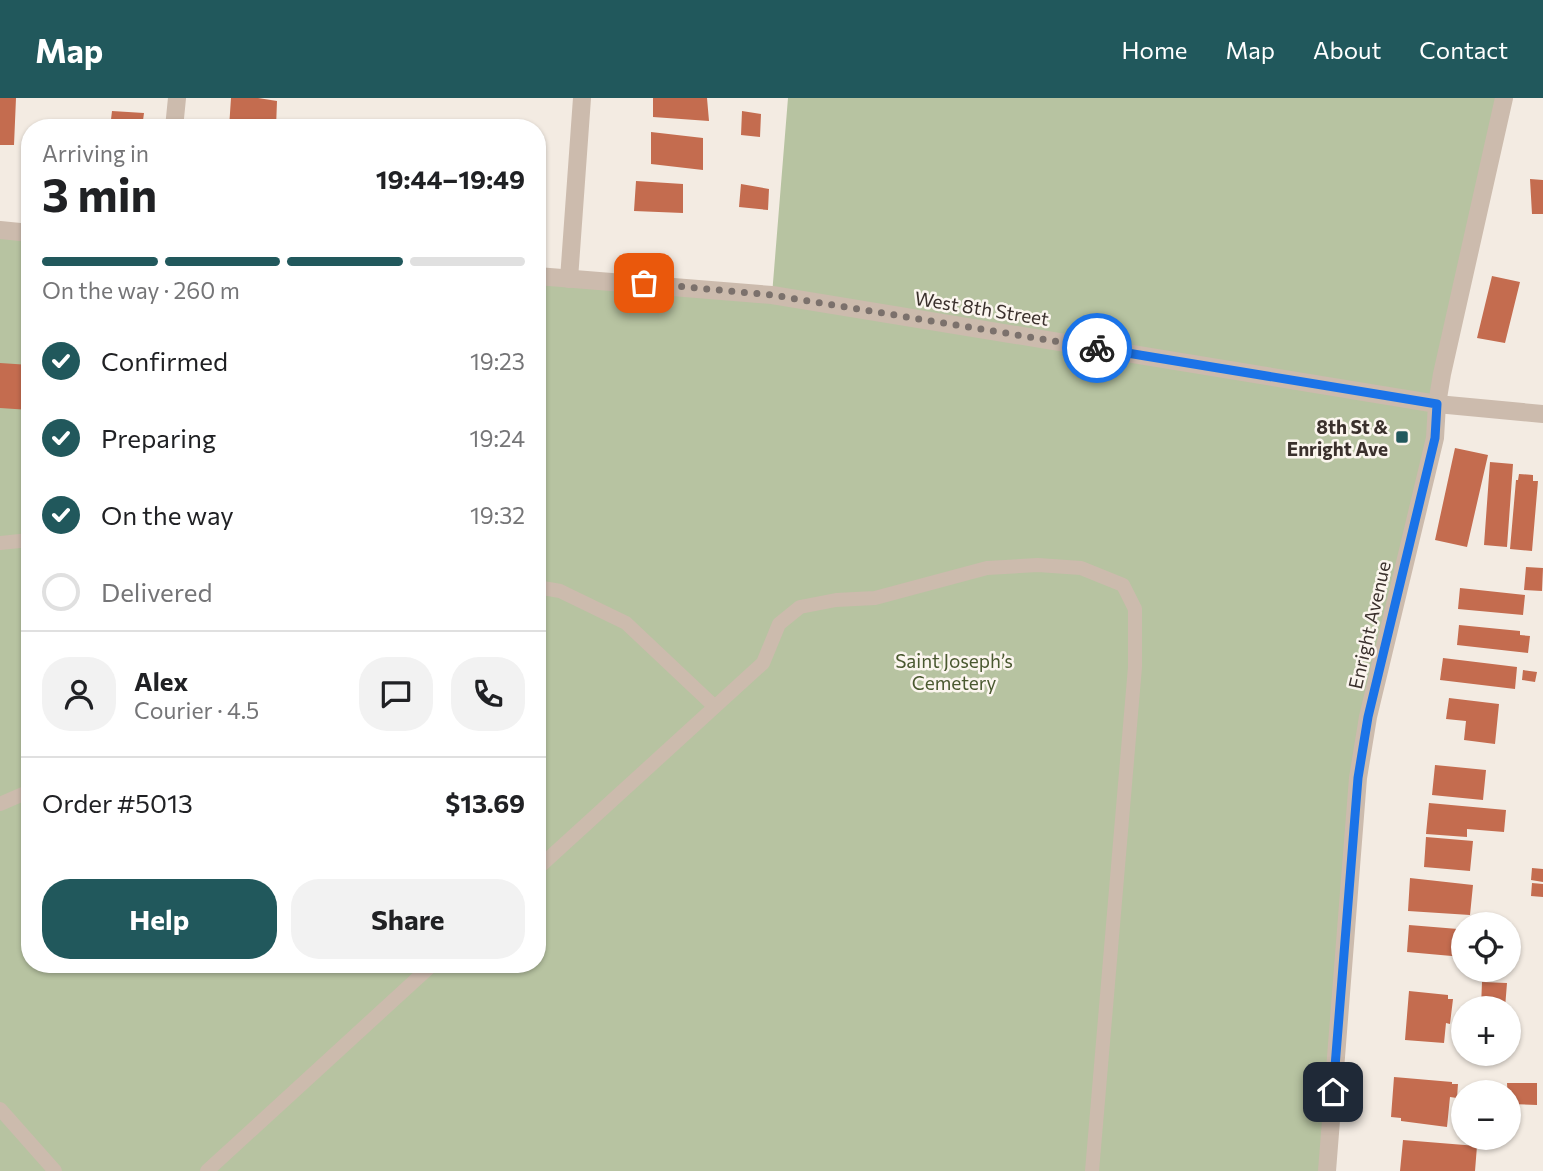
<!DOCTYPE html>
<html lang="en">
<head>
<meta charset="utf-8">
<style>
  body { margin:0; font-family:Commissioner,sans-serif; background:#f2f2f2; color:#202124; height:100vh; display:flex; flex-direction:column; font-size:26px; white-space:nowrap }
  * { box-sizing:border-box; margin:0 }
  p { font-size:23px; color:#757577 }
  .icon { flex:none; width:38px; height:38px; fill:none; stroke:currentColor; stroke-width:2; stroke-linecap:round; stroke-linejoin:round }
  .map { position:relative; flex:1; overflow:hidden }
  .sheet { position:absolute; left:21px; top:21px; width:525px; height:854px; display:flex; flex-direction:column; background:#fff; border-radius:28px; box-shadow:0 2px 5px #0004 }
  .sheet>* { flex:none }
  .fabs { position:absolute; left:1451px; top:814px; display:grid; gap:14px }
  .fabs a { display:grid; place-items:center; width:70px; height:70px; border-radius:50%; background:#fff; box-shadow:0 2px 5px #0004; font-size:35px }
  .pin { position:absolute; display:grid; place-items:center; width:60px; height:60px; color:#fff; margin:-30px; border-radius:14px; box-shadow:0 4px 10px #0006 }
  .courier { position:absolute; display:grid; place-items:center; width:70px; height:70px; margin:-35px; border:5px solid #1a73e8; border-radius:50%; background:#fff; color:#222; box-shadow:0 2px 9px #0007 }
  .overview em { font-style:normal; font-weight:700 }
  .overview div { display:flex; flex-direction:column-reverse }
  .overview { display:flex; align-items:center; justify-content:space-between; height:119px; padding:0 21px }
  h1 { font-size:46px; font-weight:700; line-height:52px }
  .bar { display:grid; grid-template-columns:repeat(4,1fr); gap:10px 7px; align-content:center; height:84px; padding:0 21px }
  .bar i { height:9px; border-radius:5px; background:#e0e0e0 }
  .bar .selected { background:#21585c }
  .bar p { grid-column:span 4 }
  .line { display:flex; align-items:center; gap:18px; padding:0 21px; border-top:2px solid #e0e0e0 }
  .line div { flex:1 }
  .round { display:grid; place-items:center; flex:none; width:74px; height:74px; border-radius:28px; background:#f2f2f2 }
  ol { padding:0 21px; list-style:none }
  li { display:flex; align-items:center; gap:21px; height:77px }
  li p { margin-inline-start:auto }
  li .icon { padding:7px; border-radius:50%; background:#21585c; color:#fff; stroke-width:4 }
  li:last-child { color:#757577 }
  li i { width:38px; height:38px; border:4px solid #e0e0e0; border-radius:50% }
  .button { display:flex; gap:14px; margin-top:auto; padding:14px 21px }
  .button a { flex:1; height:80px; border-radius:28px; background:#21585c; color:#fff; font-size:28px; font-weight:700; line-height:80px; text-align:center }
  .button a+a { background:#f2f2f2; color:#202124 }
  header { display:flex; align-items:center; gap:42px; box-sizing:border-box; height:98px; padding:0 35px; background:#21585c; color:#fff }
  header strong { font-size:33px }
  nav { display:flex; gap:38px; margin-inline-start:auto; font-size:24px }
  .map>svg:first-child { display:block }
  .green { fill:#b7c3a1 }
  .building { fill:#c46c4f }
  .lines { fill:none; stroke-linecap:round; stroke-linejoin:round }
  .service { stroke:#ccbbad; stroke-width:14 }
  .minor { stroke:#ccbbad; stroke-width:18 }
  .tertiary { stroke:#ccbbad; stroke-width:18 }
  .done { stroke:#7b716c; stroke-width:7; stroke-dasharray:0 12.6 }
  .route { stroke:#1a73e8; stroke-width:9 }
  .poi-dot { fill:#21585c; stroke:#fbf5ee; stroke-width:2.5 }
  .labels { text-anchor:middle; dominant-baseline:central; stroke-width:5; stroke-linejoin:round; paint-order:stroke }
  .street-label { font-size:19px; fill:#3a302c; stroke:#fbf5ee }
  .poi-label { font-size:19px; font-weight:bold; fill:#3a302c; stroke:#fbf5ee; text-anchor:end }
  .park-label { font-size:19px; fill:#49582f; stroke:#fbf5ee }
</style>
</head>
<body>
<header>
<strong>Map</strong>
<nav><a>Home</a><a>Map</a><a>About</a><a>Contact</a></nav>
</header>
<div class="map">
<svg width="1543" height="1073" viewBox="0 0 1543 1073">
  <rect width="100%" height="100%" fill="#f3ebe2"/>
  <path class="green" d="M788,0H1504L1368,619L1327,1073H0V132L30,135V866H537V178L772,197Z"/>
  <path class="building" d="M0,0H16L14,47H0Z
    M231,0H258L277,3L276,30H229Z
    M653,0H707L709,23L653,19Z
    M112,13L144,15L142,30H110Z
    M742,13L761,16L760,39L741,37Z
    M67,25H101V30H66Z
    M327,25V30H295V28Z
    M651,34L703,40V72L651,66Z
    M1530,81L1543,82V116H1532Z
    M636,83L683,86V115L634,113Z
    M741,86L769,91L768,112L739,109Z
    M1492,178L1520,184L1505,245L1477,240Z
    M0,265L30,267V312L0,310Z
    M1455,350L1488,357L1467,449L1435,442Z
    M1490,364L1513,366L1507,449L1484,447Z
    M1519,376L1533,377V383H1538L1532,453L1510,451L1516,382H1518Z
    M1526,469L1543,470L1542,493L1524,492Z
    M1460,490L1525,497L1523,517L1458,511Z
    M1459,527L1520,533V537L1530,538L1528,555L1457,547Z
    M1443,560L1517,569L1515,591L1440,582Z
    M1523,572L1537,574L1535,584L1522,582Z
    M1449,600L1499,606L1495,646L1464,642L1466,623L1446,621Z
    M1435,667L1486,672L1483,702L1432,697Z
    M1429,705L1506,712L1504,734L1467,731V739L1426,736Z
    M1426,739L1473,743L1470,773L1424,769Z
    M1532,770L1543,771V784L1531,782Z
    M1410,780L1473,787L1470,817L1408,813Z
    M1532,785L1543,786V799L1531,798Z
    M1409,827L1458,831L1457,836H1463V859L1407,854Z
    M1482,884L1507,885L1505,910L1481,909Z
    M1409,893L1448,897V901H1453L1450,926L1446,925L1444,945L1405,942Z
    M1394,979L1452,984V986H1458L1457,1000L1450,999L1447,1029L1401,1023V1020L1391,1019Z
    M1507,985H1537V1007L1508,1006Z
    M1403,1042L1477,1048L1475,1073H1400Z"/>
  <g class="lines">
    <path class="service" d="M0,445L30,442
      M537,489L560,493L626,525L714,608
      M0,706L30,693
      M537,771L763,565L779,526L800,509L836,502L875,500L987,470L1038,467L1081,470L1123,487L1135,511V569L1092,1073
      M0,1011L55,1073
      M207,1073L433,866"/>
    <path class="minor" d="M174,30L177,0
      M569,181L582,0
      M1327,1073L1358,680L1368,619L1435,340L1437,306L1442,276L1504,0"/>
    <path class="tertiary" d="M0,132L30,135
      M537,178L772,197L1437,306L1543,316"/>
  </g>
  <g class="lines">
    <path class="done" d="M644,185L772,197L1097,250"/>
    <path class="route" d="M1097,250L1437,306L1435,340L1368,619L1358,680L1333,994"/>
  </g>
  <rect class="poi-dot" x="1395" y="332" width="14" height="14" rx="3.5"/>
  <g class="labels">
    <g class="street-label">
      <text transform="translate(982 210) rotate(9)">West 8th Street</text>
      <text transform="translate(1369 527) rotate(-77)">Enright Avenue</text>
    </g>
    <g class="poi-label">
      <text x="1388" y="328">8th St &amp;<tspan x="1388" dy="22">Enright Ave</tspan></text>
    </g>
    <g class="park-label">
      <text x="954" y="562">Saint Joseph’s<tspan x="954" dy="22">Cemetery</tspan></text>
    </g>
  </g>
</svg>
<div class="fabs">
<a><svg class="icon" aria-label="locate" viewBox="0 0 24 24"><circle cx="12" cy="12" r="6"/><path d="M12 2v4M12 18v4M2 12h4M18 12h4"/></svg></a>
<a>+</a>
<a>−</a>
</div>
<div class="pin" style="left:644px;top:185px;background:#ea580c"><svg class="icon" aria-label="bag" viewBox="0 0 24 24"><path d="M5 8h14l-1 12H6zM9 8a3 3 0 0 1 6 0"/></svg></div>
<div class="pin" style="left:1333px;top:994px;background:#1f2937"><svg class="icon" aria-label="home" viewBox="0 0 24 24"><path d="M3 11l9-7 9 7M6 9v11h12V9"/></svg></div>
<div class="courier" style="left:1097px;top:250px"><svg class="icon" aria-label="bike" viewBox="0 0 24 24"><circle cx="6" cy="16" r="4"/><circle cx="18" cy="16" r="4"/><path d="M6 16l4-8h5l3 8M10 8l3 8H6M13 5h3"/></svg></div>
<section class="sheet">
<div class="overview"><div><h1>3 min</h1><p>Arriving in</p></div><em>19:44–19:49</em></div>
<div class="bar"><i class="selected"></i><i class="selected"></i><i class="selected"></i><i></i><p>On the way · 260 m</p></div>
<ol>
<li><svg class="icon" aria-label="check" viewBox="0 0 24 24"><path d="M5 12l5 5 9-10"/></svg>Confirmed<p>19:23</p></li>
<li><svg class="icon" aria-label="check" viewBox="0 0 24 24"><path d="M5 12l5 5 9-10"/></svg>Preparing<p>19:24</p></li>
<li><svg class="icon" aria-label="check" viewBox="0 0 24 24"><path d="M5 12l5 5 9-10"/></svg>On the way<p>19:32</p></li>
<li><i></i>Delivered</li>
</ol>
<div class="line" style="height:126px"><a class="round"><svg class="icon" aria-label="person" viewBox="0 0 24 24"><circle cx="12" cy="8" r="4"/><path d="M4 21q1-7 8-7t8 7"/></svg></a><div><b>Alex</b><p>Courier · 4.5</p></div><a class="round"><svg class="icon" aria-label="chat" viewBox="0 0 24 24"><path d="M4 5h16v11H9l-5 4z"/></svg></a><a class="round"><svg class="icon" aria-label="phone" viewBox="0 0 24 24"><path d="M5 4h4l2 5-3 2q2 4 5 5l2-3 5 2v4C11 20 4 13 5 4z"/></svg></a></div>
<div class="line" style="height:91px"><div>Order #5013</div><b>$13.69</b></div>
<div class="button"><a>Help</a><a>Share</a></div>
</section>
</div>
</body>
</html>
